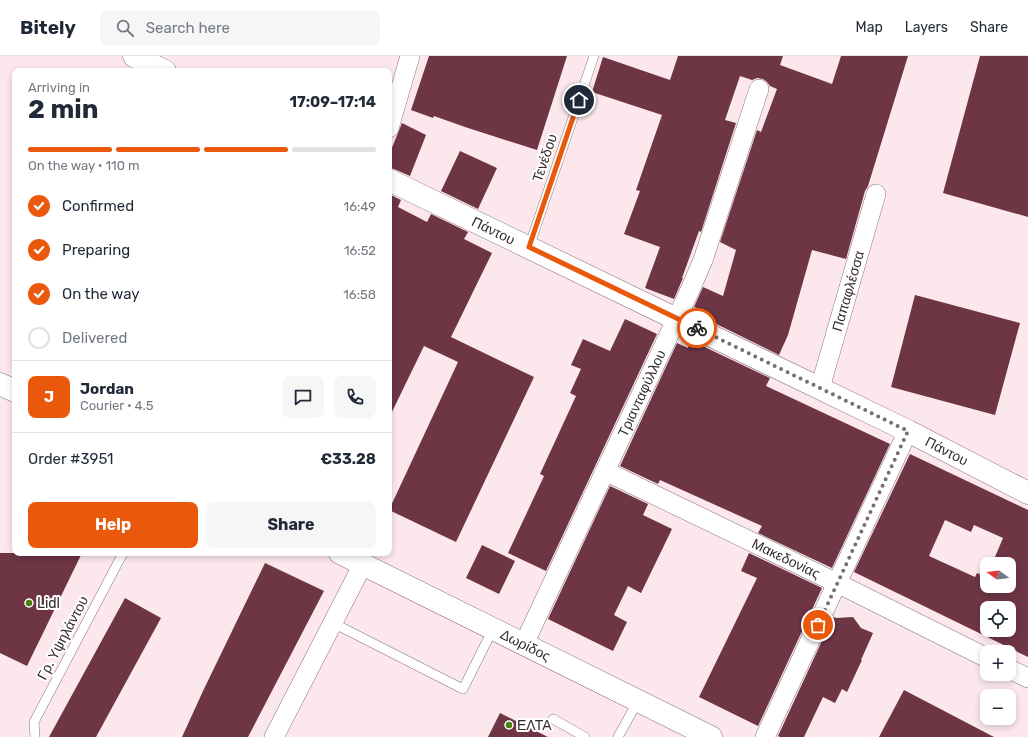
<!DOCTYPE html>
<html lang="en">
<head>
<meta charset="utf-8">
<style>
  body { margin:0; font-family:Rubik,sans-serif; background:#f6f6f7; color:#1f2937; height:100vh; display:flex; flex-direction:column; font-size:15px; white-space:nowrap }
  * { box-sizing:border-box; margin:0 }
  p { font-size:13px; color:#747a83 }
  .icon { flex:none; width:22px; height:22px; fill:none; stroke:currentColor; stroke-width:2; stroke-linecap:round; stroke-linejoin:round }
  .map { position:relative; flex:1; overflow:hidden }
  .details { position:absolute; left:12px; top:12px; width:380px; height:488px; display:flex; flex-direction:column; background:#fff; border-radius:8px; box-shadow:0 2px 6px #0003 }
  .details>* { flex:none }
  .needle { width:26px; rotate:285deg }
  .fabs { position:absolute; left:980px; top:501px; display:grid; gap:8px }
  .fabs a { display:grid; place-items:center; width:36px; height:36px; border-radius:8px; background:#fff; box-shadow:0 2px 6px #0003; font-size:20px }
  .pin { position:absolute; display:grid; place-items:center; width:34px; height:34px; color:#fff; margin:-17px; border:2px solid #fff; border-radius:50%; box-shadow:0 1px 4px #0007 }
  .courier { position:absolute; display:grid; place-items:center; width:40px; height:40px; margin:-20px; border:3px solid #ea580c; border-radius:50%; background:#fff; color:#222; box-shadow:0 1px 5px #0007 }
  .headline em { font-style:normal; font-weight:700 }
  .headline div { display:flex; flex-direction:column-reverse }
  .headline { display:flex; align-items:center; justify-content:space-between; height:68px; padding:0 16px }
  h1 { font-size:26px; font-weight:700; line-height:30px }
  .bar { display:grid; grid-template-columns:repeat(4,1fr); gap:6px 4px; align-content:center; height:48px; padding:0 16px }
  .bar i { height:5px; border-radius:3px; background:#e0e1e3 }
  .bar .selected { background:#ea580c }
  .bar p { grid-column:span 4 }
  .line { display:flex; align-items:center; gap:10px; padding:0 16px; border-top:1px solid #e0e1e3 }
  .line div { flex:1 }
  .round { display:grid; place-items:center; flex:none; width:42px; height:42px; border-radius:8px; background:#f6f6f7 }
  ol { padding:0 16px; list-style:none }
  li { display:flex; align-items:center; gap:12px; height:44px }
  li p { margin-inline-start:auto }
  li .icon { padding:4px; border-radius:50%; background:#ea580c; color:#fff; stroke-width:4 }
  li:last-child { color:#747a83 }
  li i { width:22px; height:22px; border:2px solid #e0e1e3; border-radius:50% }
  .primary-button { display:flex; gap:8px; margin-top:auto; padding:8px 16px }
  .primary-button a { flex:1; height:46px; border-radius:8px; background:#ea580c; color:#fff; font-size:16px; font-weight:700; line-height:46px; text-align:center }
  .primary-button a+a { background:#f6f6f7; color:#1f2937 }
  header { display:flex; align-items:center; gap:24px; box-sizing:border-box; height:56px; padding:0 20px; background:#fff; border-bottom:1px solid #e0e1e3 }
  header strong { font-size:19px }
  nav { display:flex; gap:22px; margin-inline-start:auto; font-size:14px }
  .search { width:280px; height:36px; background:#f6f6f7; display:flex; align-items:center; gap:10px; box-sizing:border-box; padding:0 14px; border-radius:8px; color:#747a83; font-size:15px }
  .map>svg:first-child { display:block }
  .building { fill:#6e3545; fill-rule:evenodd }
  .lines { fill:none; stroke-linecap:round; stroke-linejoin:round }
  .lane-casing { stroke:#877579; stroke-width:10 }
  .street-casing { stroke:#877579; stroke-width:20 }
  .secondary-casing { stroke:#877579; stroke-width:23 }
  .lane { stroke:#fff; stroke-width:9 }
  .street { stroke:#fff; stroke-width:19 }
  .secondary { stroke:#fff; stroke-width:22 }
  .done { stroke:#796e70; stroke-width:4; stroke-dasharray:0 7.2 }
  .route { stroke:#ea580c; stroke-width:5 }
  .poi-dot { fill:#4d7f0f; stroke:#fff; stroke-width:1.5 }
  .labels { text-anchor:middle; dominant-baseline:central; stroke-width:4; stroke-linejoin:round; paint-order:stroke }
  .street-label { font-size:14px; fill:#332c2d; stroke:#fff }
  .poi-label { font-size:14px; fill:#332c2d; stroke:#fff; text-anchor:start }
</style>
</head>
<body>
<header>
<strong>Bitely</strong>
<div class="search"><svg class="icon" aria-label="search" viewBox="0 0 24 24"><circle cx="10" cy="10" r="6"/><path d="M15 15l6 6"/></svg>Search here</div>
<nav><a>Map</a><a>Layers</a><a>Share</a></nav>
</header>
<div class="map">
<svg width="1028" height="681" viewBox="0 0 1028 681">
  <rect width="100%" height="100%" fill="#fce8ec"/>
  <path class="building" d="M429,0H567L537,94L465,71L434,60L433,62L411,54Z
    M678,0H783L780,9L832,28L841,0H908L868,130L865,135L846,203L812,194L788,279L779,299L698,259L700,253L694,251L703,231L723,240L736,194L720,186L757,74L761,76L777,33L770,30L767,26L763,23L757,22L752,24L740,20L725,64L736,67L701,176L699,175L682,222H683L674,243L645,232L660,191L624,178L640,135L636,134L662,59L592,36L603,1L670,24Z
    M980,0H1028V161L943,137Z
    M402,67L426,79L410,120L394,113L389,112V99Z
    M460,95L497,112L478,153L441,135Z
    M389,138L401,144L398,151L427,166L431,158L468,176L464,183L492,197L451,281L534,321L456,486L389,454L458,306L424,290L389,362Z
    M915,239L1020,267L995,359L891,331Z
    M625,263L657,278L546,515L508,497L544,420L540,418L576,340L570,337L581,313L571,309L583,283L610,295Z
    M690,284L770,322L766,330L890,388L832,512L758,477L762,470L660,424L658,428L620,410L677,287L688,292Z
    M910,398L1028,454V601L854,516ZM945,464L971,476L974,469L1003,482L992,508H1009V530H987V518L986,521L977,517L975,521L929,500ZM987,552H1009V574H987Z
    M610,430L648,448L643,459L672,473L641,537L628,530L614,559L627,566L613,595L548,563Z
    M482,489L515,505L499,538L466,522Z
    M0,497H82L27,610L0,597Z
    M749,497L822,532L758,670L699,641L757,522L741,515Z
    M265,507L324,535L248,681H182L203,635Z
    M125,542L161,562L96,681H49Z
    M833,561L836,562L853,561L861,572L873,577L861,604H862L847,636L842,633L835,647L823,641L804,681H780L778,680Z
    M904,634L994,681H879Z
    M500,657L548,681H488Z"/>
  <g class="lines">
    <defs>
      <path id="lane" d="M529,191L594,0
        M333,567L463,633L493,573
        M553,663L585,681
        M35,681L34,666L123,497
        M618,681L638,645"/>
      <g id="street">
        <path d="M389,72L410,0"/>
        <path id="s1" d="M820,332L876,138"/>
        <path id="s2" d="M605,415L837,527L987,602"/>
        <path id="s3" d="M524,588L690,234L703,204L759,33"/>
        <path d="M1009,613L1028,622"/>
        <path d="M274,681L363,508"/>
        <path d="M765,681L908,375"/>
      </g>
      <g id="secondary">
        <path d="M134,0L165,15"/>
        <path id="s4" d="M389,124L908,375L1028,437"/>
        <path d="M0,328L15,335"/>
        <path id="s5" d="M340,497L711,681"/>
      </g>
    </defs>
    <use href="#lane" class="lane-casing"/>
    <use href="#street" class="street-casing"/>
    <use href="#secondary" class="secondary-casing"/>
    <use href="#lane" class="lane"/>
    <use href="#street" class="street"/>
    <use href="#secondary" class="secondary"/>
  </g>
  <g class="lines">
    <path class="done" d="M697,272L908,375L818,569"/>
    <path class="route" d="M579,44L529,191L697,272"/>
  </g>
  <g class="poi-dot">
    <circle cx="29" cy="547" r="4"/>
    <circle cx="509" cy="669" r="4"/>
  </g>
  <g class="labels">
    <g class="street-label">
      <text transform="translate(545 102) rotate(-71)">Τενέδου</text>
      <text stroke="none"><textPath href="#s4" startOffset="116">Πάντου</textPath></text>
      <text stroke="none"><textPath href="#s1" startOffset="101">Παπαφλέσσα</textPath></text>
      <text stroke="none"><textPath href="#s3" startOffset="277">Τριανταφύλλου</textPath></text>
      <text stroke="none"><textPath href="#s4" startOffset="620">Πάντου</textPath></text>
      <text stroke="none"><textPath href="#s2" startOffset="201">Μακεδονίας</textPath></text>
      <text transform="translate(63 582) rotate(-62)">Γρ. Υψηλάντου</text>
      <text stroke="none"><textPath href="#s5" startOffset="207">Δωρίδος</textPath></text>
    </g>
    <g class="poi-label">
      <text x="37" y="547">Lidl</text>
      <text x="517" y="669">ΕΛΤΑ</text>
    </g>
  </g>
</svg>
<div class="fabs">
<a><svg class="needle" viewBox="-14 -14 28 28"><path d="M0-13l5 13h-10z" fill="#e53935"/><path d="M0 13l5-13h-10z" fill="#747a83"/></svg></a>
<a><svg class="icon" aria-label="locate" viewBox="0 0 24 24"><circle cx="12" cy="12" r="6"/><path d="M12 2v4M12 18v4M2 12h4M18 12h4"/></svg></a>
<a>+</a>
<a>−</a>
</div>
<div class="pin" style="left:818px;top:569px;background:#ea580c"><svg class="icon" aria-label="bag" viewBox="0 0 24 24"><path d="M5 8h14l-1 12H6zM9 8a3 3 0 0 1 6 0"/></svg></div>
<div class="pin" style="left:579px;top:44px;background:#1f2937"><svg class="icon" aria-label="home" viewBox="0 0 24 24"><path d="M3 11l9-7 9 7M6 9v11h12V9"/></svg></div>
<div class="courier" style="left:697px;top:272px"><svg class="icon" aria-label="bike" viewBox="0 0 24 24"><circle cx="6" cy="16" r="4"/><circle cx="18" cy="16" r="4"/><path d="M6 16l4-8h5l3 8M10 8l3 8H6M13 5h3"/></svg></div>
<section class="details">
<div class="headline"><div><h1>2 min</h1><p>Arriving in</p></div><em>17:09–17:14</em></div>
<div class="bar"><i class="selected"></i><i class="selected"></i><i class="selected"></i><i></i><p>On the way · 110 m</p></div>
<ol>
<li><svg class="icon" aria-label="check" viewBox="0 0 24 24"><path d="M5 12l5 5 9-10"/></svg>Confirmed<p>16:49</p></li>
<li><svg class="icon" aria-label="check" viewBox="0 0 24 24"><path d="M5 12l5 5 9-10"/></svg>Preparing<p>16:52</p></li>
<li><svg class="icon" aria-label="check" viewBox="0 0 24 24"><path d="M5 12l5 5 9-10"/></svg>On the way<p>16:58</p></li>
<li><i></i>Delivered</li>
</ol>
<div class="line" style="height:72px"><b class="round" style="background:#ea580c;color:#fff">J</b><div><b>Jordan</b><p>Courier · 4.5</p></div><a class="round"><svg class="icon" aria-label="chat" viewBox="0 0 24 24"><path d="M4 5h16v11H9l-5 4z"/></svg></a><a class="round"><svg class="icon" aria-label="phone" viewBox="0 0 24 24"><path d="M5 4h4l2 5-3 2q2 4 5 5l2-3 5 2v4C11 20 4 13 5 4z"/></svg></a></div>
<div class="line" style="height:52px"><div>Order #3951</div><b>€33.28</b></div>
<div class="primary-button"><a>Help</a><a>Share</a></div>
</section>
</div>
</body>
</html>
